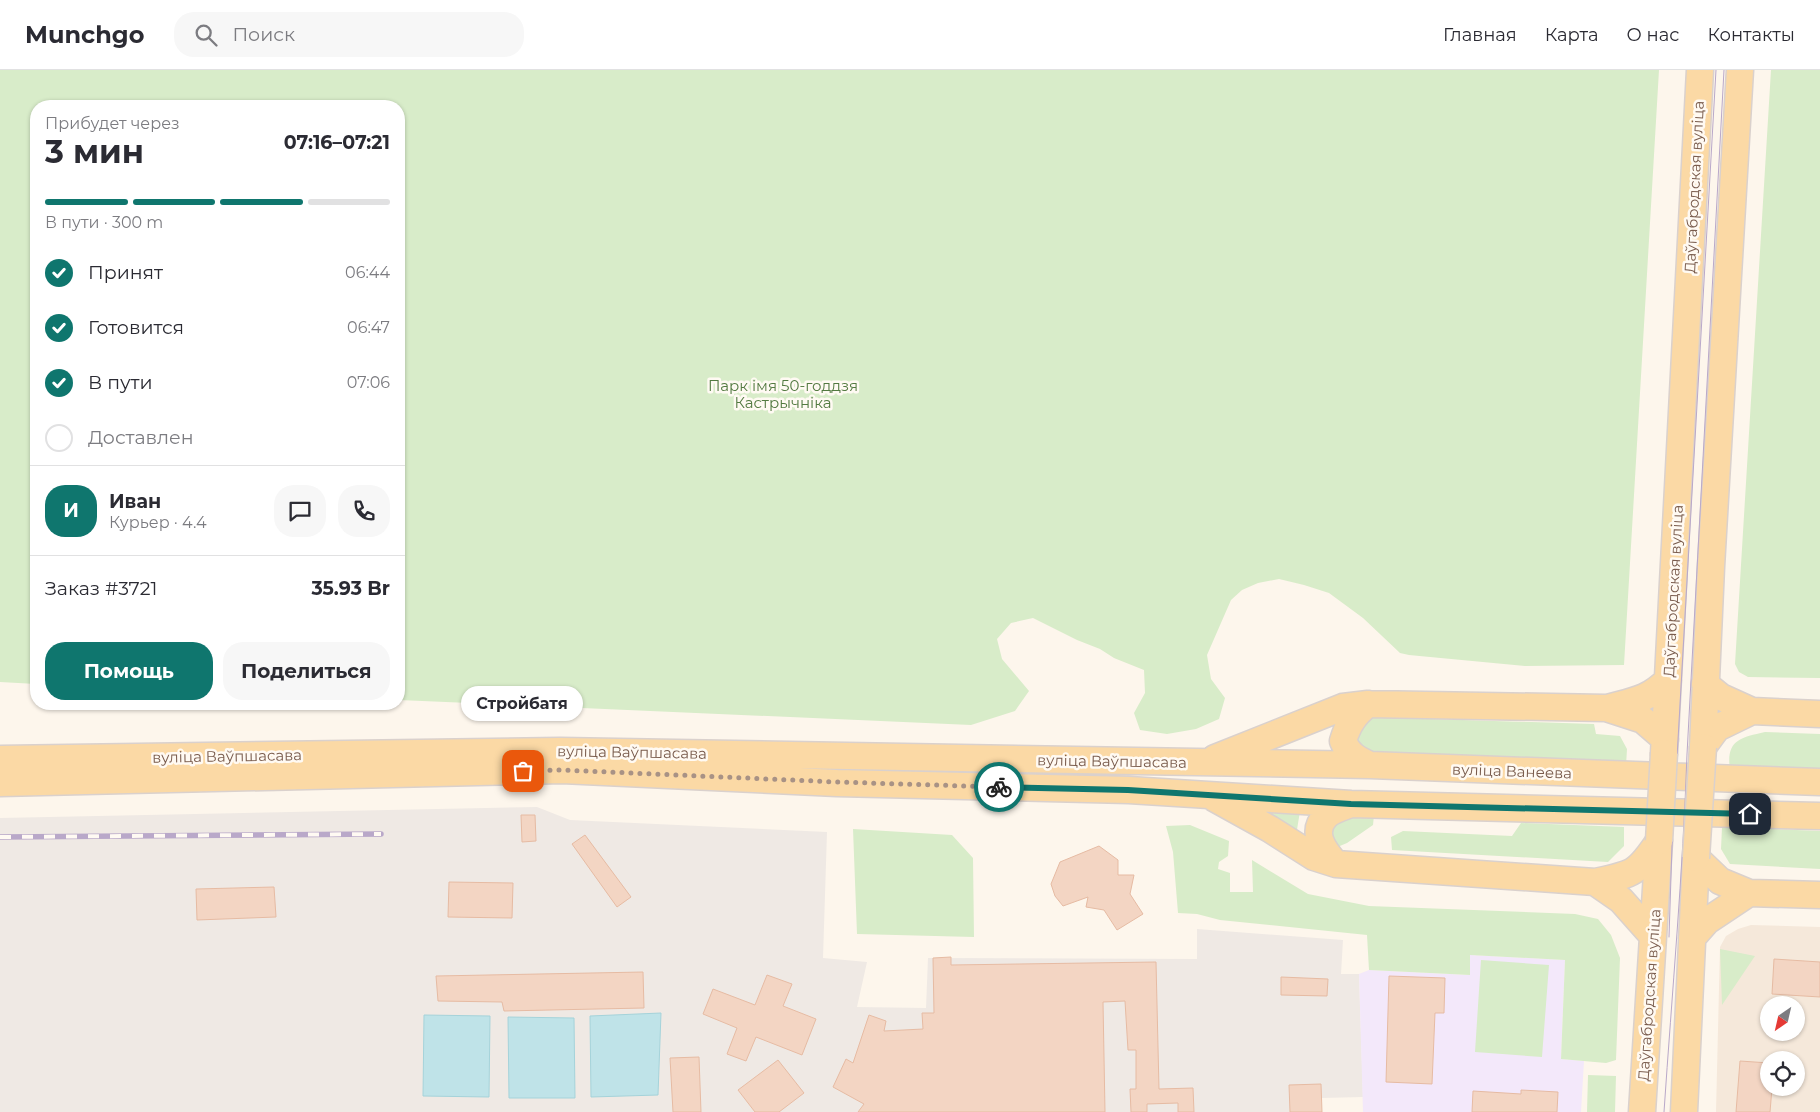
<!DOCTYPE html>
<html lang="ru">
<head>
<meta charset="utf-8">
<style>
  body { margin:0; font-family:Montserrat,sans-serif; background:#f7f7f7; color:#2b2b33; height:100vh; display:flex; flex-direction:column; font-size:19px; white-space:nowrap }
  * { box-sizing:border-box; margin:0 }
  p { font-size:16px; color:#7c7c81 }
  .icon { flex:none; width:28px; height:28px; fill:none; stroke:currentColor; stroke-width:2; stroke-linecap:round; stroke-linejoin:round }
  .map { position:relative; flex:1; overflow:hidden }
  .sheet { position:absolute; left:30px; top:30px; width:375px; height:610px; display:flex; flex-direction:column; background:#fff; border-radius:20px; box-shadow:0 1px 4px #0004 }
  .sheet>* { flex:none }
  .needle { width:32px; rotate:214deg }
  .controls { position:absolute; left:1760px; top:926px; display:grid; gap:10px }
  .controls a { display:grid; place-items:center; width:45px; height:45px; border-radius:50%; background:#fff; box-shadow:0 1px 4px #0004; font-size:25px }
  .pin { position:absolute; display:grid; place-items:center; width:42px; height:42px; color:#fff; margin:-21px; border-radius:10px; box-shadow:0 2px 8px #0006 }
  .courier { position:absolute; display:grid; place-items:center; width:50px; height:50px; margin:-25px; border:4px solid #0f766e; border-radius:50%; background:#fff; color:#222; box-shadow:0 1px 6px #0007 }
  .bubble { position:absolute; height:35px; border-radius:18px; background:#fff; box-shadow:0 1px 4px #0004; font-size:16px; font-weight:700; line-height:35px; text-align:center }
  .summary em { font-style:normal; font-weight:700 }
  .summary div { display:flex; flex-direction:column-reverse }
  .summary { display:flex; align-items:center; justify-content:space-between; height:85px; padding:0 15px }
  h1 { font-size:32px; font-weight:700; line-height:38px }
  .bar { display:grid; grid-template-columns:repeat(4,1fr); gap:8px 5px; align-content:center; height:60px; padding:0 15px }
  .bar i { height:6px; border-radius:4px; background:#e1e1e2 }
  .bar .current { background:#0f766e }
  .bar p { grid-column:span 4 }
  .line { display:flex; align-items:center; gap:12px; padding:0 15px; border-top:1px solid #e1e1e2 }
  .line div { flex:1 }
  .round { display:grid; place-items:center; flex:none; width:52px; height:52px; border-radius:20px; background:#f7f7f7 }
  ol { padding:0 15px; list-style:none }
  li { display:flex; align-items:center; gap:15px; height:55px }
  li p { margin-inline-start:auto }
  li .icon { padding:5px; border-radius:50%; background:#0f766e; color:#fff; stroke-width:4 }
  li:last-child { color:#7c7c81 }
  li i { width:28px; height:28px; border:2px solid #e1e1e2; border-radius:50% }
  .primary-button { display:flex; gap:10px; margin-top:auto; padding:10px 15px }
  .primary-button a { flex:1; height:58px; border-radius:20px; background:#0f766e; color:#fff; font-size:20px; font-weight:700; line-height:58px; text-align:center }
  .primary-button a+a { background:#f7f7f7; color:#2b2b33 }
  header { display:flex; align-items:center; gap:30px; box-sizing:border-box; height:70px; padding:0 25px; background:#fff; border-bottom:1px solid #e1e1e2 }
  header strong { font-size:24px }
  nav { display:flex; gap:28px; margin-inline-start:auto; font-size:18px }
  .search { width:350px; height:45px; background:#f7f7f7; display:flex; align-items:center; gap:12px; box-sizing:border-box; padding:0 18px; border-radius:20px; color:#7c7c81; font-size:19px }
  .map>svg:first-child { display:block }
  .residential { fill:#f5e8da; fill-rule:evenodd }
  .industrial { fill:#efe9e4 }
  .education { fill:#f3e8fa }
  .green { fill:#d8ecc9 }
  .water { fill:#bfe3e8; stroke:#a5d3da }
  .building { fill:#f3d5c3; stroke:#e6bba3 }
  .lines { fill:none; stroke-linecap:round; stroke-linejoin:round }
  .primary-casing { stroke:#dad1cd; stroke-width:29 }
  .primary { stroke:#fbd9a5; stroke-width:26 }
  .tram { stroke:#b9a8c9; stroke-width:1 }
  .rail-casing { stroke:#b9a8c9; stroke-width:5.5 }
  .rail { stroke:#fffaf3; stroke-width:4; stroke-dasharray:11; stroke-linecap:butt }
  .primary-bridge-casing { stroke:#dad1cd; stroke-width:29; stroke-linecap:butt }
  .primary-bridge { stroke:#fbd9a5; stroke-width:26 }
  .done { stroke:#a89285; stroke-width:5; stroke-dasharray:0 9 }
  .route { stroke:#0f766e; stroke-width:6 }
  .labels { text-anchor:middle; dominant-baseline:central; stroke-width:5; stroke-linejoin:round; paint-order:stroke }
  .street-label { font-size:15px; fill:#7a5c4d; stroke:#fffaf3 }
  .park-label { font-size:15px; fill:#537a41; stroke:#fffaf3 }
</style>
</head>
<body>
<header>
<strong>Munchgo</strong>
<div class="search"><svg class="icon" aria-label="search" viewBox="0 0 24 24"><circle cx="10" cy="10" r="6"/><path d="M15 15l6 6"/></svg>Поиск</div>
<nav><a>Главная</a><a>Карта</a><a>О нас</a><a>Контакты</a></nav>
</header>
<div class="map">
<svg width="1820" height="1042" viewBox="0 0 1820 1042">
  <rect width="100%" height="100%" fill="#fdf6ec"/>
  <path class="residential" d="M1751,855L1820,857V1042H1716L1720,877L1726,866L1738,859ZM1769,935H1796V962H1769ZM1769,990H1796V1018H1769Z"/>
  <path class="industrial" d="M537,737L570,750L827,762L823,888L867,892L857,937L926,938L928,888L1197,889V859L1343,870L1341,904H1359L1363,1027L1321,1028L1322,1042H0V748Z"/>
  <path class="education" d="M1470,885L1565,890L1561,989L1584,991L1581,1042H1363L1359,904L1369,900L1469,905Z"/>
  <path class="green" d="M0,0H1659L1624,595L1525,596L1409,585L1400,583L1363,548L1329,523L1304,515L1279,509L1258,513L1242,520L1231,530L1207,585L1211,609L1225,628L1219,649L1196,659L1167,664L1140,660L1134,643L1145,623L1144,600L1114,588L1100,579L1077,570L1033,548L1011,553L997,569L1002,589L1029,621L1015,641L971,655L399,630V36H36V614L0,612Z
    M1771,0H1820V608L1748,607L1739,602L1735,594Z
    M1367,647L1594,654L1596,664L1620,666L1627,679L1626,696L1367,686L1354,675Z
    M1765,662L1820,664V703L1730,701C1726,671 1738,668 1765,662Z
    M1300,741L1296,766L1262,744Z
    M1345,744L1374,745L1373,755L1347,773L1335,778L1329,764L1332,750Z
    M1521,753L1624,757V776L1608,792L1392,780L1391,767L1403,761L1512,766Z
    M1190,755L1229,771L1228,786L1219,792L1218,799L1230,803V822H1253L1252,790L1308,824L1369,836L1575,844L1598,849L1611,865L1620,888L1616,990L1606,993L1561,989L1565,890L1470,885V905L1369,900L1367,865L1220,850L1197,844L1178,843L1173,782L1166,756Z
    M1722,757L1820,761V799L1730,794L1721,779Z
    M853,759L952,765L973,788L974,867L857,864Z
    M1720,879L1755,886L1722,935Z
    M1481,890L1549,895L1542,987L1475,982Z
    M1588,1005L1616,1006L1615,1042H1587Z"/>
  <path class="water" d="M661,943L658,1025L591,1027L590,946Z
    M424,945L490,946L489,1027L423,1026Z
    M508,947L574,948L575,1028H509Z"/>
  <path class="building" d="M521,745H535L536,771L522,772Z
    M585,765L631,827L617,837L572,774Z
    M1099,776L1118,790V805H1134L1130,824L1143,844L1117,860L1104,840L1086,837L1088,827L1063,836L1055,826L1051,814L1060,792Z
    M449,812L513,813L512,848L448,847Z
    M274,817L276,847L197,850L196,819Z
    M951,887V895L1156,892L1159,1019L1193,1018L1194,1042H1178V1033L1147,1034V1042H1131L1130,1019H1136V980H1128L1125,931L1103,932L1105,1042H858L864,1034L833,1017L846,989L853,993L869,945L886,951L884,961L923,959L922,943H934L933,888Z
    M1774,889L1820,892V927L1772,924Z
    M643,902L644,938L504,941L502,932L438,931L436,906Z
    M767,905L792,914L783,936L816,949L802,985L756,967L746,991L727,984L737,958L703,944L713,919L755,935Z
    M1389,906L1445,908L1444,943H1435L1432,1014L1386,1012Z
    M1281,907L1328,909L1327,926L1281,925Z
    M699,987L701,1042H673L670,988Z
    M778,990L804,1023L779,1042H755L738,1020Z
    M1740,991L1769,993V1018H1772L1770,1042H1736Z
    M1321,1014L1322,1042H1290L1289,1015Z
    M1521,1020L1558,1022L1557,1042H1472L1473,1021L1521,1024Z"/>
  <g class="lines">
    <defs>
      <path id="primary" d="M1705,614L1721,627L1752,641L1820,644
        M1368,634C1355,644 1348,654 1343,671C1349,685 1357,689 1370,695
        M1607,638C1633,631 1648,630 1668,610
        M1703,677L1711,497L1740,0
        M1703,677L1717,658L1752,641
        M1664,683L1700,0
        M1215,688L1343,637L1368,634L1606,638L1643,650L1665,669
        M0,689L560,681L1370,695L1820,712
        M0,713L562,700L837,713L1129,720L1351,734L1820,746
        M1214,728L1270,759L1314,787L1336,794L1595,812C1633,804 1637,804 1659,771
        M1696,788L1720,811L1749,823L1820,825
        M1336,794C1324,781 1310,762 1326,746C1332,740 1343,737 1351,734
        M1595,812L1621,830L1653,866
        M1692,868L1707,851L1749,823
        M1642,1042L1659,771
        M1684,1042L1696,788"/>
    </defs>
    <use href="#primary" class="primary-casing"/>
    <use href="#primary" class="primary"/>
    <path class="tram" d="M1669,867L1672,776L1716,0
      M1664,1042C1672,923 1683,803 1687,684L1724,0"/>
    <defs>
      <path id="rail" d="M0,767L381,764"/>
    </defs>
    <use href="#rail" class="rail-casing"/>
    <use href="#rail" class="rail"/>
    <defs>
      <path id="primary-bridge" d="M1659,771L1664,683
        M1696,788L1703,677"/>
    </defs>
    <use href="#primary-bridge" class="primary-bridge-casing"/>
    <use href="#primary-bridge" class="primary-bridge"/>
  </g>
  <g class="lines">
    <path class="done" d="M523,701L562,700L837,712L999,717"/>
    <path class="route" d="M999,717L1128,720L1351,734L1750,744"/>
  </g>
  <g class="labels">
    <g class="street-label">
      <text transform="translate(1694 117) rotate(-87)">Даўгабродская вуліца</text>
      <text transform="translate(1673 521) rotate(-87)">Даўгабродская вуліца</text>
      <text transform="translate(632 682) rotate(1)">вуліца Ваўпшасава</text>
      <text transform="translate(227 686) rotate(-1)">вуліца Ваўпшасава</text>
      <text transform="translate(1112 691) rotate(1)">вуліца Ваўпшасава</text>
      <text transform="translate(1512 701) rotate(2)">вуліца Ванеева</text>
      <text transform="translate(1649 925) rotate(-86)">Даўгабродская вуліца</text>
    </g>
    <g class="park-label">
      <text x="783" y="315">Парк імя 50-годдзя<tspan x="783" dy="17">Кастрычніка</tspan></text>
    </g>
  </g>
</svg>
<div class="controls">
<a><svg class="needle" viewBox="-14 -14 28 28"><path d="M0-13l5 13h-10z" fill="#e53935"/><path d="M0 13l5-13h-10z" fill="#7c7c81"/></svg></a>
<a><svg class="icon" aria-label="locate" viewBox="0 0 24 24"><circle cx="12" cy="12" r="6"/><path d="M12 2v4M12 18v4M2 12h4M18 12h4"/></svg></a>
</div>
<div class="pin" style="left:523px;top:701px;background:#ea580c"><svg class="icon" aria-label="bag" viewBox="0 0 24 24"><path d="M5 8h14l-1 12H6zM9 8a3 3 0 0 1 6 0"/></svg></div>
<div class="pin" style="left:1750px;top:744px;background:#1f2937"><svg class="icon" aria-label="home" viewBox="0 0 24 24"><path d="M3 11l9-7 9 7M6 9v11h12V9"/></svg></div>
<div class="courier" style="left:999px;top:717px"><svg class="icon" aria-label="bike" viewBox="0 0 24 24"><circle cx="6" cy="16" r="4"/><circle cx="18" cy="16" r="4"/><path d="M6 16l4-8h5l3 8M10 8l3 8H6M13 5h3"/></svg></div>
<div class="bubble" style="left:461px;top:616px;width:122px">Стройбатя</div>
<section class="sheet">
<div class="summary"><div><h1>3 мин</h1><p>Прибудет через</p></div><em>07:16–07:21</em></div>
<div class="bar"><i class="current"></i><i class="current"></i><i class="current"></i><i></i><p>В пути · 300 m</p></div>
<ol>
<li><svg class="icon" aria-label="check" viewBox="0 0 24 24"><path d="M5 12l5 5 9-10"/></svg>Принят<p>06:44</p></li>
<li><svg class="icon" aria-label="check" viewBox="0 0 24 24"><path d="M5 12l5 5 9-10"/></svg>Готовится<p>06:47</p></li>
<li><svg class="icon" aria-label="check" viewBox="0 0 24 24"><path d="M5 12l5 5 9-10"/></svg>В пути<p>07:06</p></li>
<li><i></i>Доставлен</li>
</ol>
<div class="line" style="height:90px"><b class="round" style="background:#0f766e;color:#fff">И</b><div><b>Иван</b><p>Курьер · 4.4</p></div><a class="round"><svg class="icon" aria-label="chat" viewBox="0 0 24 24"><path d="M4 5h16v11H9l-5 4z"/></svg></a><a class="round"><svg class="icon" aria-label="phone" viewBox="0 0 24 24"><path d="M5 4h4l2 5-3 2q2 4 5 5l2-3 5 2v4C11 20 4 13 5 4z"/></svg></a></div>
<div class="line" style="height:65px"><div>Заказ #3721</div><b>35.93 Br</b></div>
<div class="primary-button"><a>Помощь</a><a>Поделиться</a></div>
</section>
</div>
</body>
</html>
